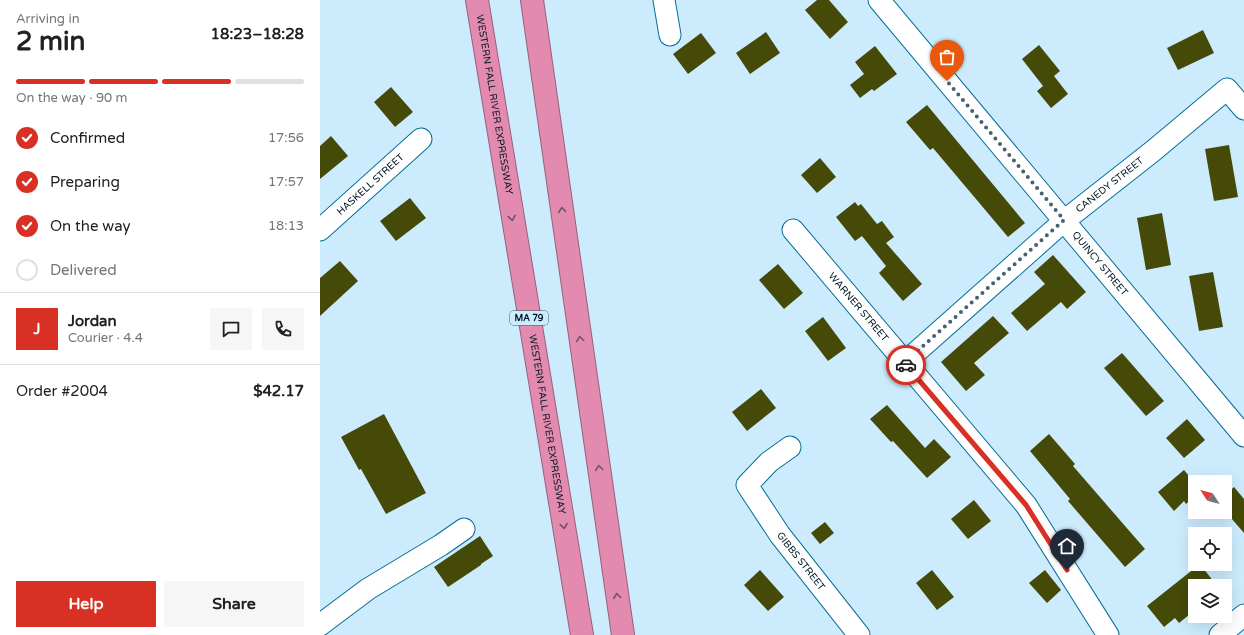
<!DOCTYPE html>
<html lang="en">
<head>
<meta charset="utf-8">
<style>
  body { margin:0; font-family:"Varela Round",sans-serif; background:#f6f6f6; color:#202124; height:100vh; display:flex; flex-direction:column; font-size:15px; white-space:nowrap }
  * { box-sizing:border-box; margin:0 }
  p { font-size:13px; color:#757577 }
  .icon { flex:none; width:22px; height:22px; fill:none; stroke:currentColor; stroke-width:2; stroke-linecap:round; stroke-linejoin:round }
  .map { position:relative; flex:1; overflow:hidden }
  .drawer { display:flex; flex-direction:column; background:#fff; width:320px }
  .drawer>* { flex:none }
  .needle { width:26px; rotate:306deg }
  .fabs { position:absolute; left:868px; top:475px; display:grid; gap:8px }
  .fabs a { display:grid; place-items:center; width:44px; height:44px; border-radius:0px; background:#fff; box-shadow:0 4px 16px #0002; font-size:20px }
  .pin { position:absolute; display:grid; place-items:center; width:34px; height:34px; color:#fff; margin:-41px -17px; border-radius:50% 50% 50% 0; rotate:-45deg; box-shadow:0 0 4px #0007 }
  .pin .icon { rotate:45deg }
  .courier { position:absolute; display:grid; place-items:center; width:40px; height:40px; margin:-20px; border:3px solid #d93025; border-radius:50%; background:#fff; color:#222; box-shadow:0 1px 5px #0007 }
  .headline em { font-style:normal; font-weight:700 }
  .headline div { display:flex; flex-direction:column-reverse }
  .headline { display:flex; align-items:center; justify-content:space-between; height:68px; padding:0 16px }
  h1 { font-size:26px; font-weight:700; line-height:30px }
  .bar { display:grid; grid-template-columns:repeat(4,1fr); gap:6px 4px; align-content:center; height:48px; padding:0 16px }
  .bar i { height:5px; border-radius:3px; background:#e0e0e0 }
  .bar .active { background:#d93025 }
  .bar p { grid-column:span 4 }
  .line { display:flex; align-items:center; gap:10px; padding:0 16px; border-top:1px solid #e0e0e0 }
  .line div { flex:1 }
  .round { display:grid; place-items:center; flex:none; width:42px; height:42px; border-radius:0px; background:#f6f6f6 }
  ol { padding:0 16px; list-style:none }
  li { display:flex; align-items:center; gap:12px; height:44px }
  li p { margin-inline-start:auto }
  li .icon { padding:4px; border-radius:50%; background:#d93025; color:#fff; stroke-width:4 }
  li:last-child { color:#757577 }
  li i { width:22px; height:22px; border:2px solid #e0e0e0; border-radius:50% }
  .cta { display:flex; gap:8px; margin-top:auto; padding:8px 16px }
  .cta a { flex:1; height:46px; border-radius:0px; background:#d93025; color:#fff; font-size:16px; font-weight:700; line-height:46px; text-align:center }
  .cta a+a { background:#f6f6f6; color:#202124 }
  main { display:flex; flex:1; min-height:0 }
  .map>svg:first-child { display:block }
  .building { fill:#454a08 }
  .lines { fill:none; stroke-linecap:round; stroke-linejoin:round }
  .minor-casing { stroke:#086e97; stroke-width:23 }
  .motorway-casing { stroke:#94627e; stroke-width:24 }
  .minor { stroke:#fff; stroke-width:21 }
  .motorway { stroke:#e38baf; stroke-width:22 }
  .oneway { stroke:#725069 }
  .done { stroke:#476170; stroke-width:4; stroke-dasharray:0 7.2 }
  .route { stroke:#d93025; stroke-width:5 }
  .labels { text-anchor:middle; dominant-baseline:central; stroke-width:4; stroke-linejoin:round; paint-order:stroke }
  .shield { fill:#ccecfe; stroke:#3d5665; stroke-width:1 }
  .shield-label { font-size:9px; font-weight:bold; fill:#001623 }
  .street-label { font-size:10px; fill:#001623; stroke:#ccecfe }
</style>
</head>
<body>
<main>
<section class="drawer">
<div class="headline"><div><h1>2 min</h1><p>Arriving in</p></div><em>18:23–18:28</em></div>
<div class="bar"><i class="active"></i><i class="active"></i><i class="active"></i><i></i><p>On the way · 90 m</p></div>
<ol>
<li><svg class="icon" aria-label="check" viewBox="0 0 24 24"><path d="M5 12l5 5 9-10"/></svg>Confirmed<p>17:56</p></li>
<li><svg class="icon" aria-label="check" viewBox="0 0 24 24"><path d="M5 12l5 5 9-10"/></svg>Preparing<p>17:57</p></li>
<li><svg class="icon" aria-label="check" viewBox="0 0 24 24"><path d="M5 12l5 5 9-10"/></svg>On the way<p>18:13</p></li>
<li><i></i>Delivered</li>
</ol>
<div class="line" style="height:72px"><b class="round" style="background:#d93025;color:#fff">J</b><div><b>Jordan</b><p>Courier · 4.4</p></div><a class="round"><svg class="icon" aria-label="chat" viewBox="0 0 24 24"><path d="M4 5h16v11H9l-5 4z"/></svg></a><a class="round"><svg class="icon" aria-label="phone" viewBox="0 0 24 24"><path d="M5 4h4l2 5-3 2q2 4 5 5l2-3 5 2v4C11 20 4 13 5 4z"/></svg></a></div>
<div class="line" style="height:52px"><div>Order #2004</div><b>$42.17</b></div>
<div class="cta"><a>Help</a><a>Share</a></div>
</section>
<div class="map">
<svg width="924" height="635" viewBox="0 0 924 635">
  <rect width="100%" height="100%" fill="#ccecfe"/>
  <path class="building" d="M497,0H509L528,22L510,39L485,10Z
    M883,30L894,53L858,70L847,48Z
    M446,32L460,53L430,74L416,53Z
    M381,33L396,53L368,74L353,54Z
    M719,45L740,71L734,76L748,94L731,108L717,91L723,86L702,59Z
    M555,46L577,74L554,91L552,89L540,98L530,85L544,74L535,62Z
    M71,87L93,112L75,127L54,102Z
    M607,105L705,223L688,237L613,148L610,150L586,122Z
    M11,136L28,156L0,179V146Z
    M909,145L918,197L894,201L885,149Z
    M500,158L516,177L497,193L481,175Z
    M90,198L106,218L76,241L60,221Z
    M535,202L538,206L541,204L557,224L562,221L574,237L566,243L602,284L583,301L559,273L566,266L542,236L535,241L516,217Z
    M842,213L851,265L826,270L817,218Z
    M733,255L766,292L747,309L741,302L707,331L691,313L725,284L714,272Z
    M20,261L38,281L0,316V278Z
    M458,264L483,293L464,309L439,280Z
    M893,272L903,327L879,331L869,276Z
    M673,316L689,333L654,363L665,375L646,391L621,362Z
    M503,317L526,348L508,361L485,331Z
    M802,353L844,401L826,416L784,368Z
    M441,389L456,408L427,431L412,412Z
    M567,405L605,448L614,439L631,457L607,478L573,441L571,442L550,419Z
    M64,414L106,493L66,514L41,469L39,470L21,437Z
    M867,419L885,440L864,458L846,438Z
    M729,434L755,464L753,466L825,549L805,567L748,501L750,499L710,451Z
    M864,470L875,483V496L866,504L864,501L854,511L838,492Z
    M914,487L924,499V533L905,511V495Z
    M654,500L671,521L648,539L631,519Z
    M505,522L514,533L500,544L491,533Z
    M160,536L173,556L161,564V565L128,587L114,567Z
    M880,564L897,586H875V610L859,623L855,618L844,627L827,606Z
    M440,570L464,597L448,611L424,585Z
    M612,570L634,597L617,610L596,583Z
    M725,570L741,590L727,603L709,583Z"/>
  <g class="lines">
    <defs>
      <g id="minor">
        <path d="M344,0L350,35"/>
        <path id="s1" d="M559,0L924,436"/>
        <path id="s2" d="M0,230L101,139"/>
        <path id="s3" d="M473,230L706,505L788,635"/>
        <path id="s4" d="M584,363L744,221L833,151L907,89L924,109"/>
        <path id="s5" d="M470,447L449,462L427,485L460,535L539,635"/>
        <path d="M0,625L48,589L121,545L144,529"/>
        <path d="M900,635L924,615"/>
      </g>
      <g id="motorway">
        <path id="s6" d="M157,0L262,635"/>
        <path d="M212,0L303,635"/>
      </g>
    </defs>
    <use href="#minor" class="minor-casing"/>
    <use href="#motorway" class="motorway-casing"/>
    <use href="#minor" class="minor"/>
    <use href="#motorway" class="motorway"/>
  </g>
  <defs><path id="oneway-chevron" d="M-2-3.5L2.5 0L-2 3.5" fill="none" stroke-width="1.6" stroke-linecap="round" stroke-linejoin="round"/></defs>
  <g class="oneway">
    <use href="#oneway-chevron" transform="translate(242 210) rotate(-98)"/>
    <use href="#oneway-chevron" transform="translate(192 218) rotate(81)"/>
    <use href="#oneway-chevron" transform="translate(260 339) rotate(-98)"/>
    <use href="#oneway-chevron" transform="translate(279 468) rotate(-98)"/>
    <use href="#oneway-chevron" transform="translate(244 526) rotate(81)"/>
    <use href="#oneway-chevron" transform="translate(297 596) rotate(-98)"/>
  </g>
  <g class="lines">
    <path class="done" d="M586,365L584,363L744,220L627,81"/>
    <path class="route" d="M586,365L706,505L747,570"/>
  </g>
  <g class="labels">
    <rect class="shield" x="190" y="311" width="38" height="14" rx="3"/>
    <g class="shield-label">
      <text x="209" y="318">MA 79</text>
    </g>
    <g class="street-label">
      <text stroke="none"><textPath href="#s6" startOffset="106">WESTERN FALL RIVER EXPRESSWAY</textPath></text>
      <text stroke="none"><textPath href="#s2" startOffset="68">HASKELL STREET</textPath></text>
      <text stroke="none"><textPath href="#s4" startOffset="272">CANEDY STREET</textPath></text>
      <text stroke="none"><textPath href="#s1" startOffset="344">QUINCY STREET</textPath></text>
      <text stroke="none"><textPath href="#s3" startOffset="101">WARNER STREET</textPath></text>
      <text stroke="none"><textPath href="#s6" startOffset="430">WESTERN FALL RIVER EXPRESSWAY</textPath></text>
      <text stroke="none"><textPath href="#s5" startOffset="151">GIBBS STREET</textPath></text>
    </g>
  </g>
</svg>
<div class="fabs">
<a><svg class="needle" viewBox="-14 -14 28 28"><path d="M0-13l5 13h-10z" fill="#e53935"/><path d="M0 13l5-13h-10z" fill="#757577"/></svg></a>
<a><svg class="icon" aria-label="locate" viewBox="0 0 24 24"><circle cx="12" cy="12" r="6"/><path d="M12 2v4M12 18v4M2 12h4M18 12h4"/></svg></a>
<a><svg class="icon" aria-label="layers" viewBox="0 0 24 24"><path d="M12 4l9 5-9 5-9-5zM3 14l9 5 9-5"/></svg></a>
</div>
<div class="pin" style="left:627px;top:81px;background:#ea580c"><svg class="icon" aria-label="bag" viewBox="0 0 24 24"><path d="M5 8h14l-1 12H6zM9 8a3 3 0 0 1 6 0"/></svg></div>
<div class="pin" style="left:747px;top:570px;background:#1f2937"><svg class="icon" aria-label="home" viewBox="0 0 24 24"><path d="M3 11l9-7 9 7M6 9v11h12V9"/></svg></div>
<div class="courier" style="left:586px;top:365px"><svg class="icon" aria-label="car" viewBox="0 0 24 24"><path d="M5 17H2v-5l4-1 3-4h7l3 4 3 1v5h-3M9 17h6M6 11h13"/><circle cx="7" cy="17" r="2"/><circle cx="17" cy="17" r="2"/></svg></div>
</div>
</main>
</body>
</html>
